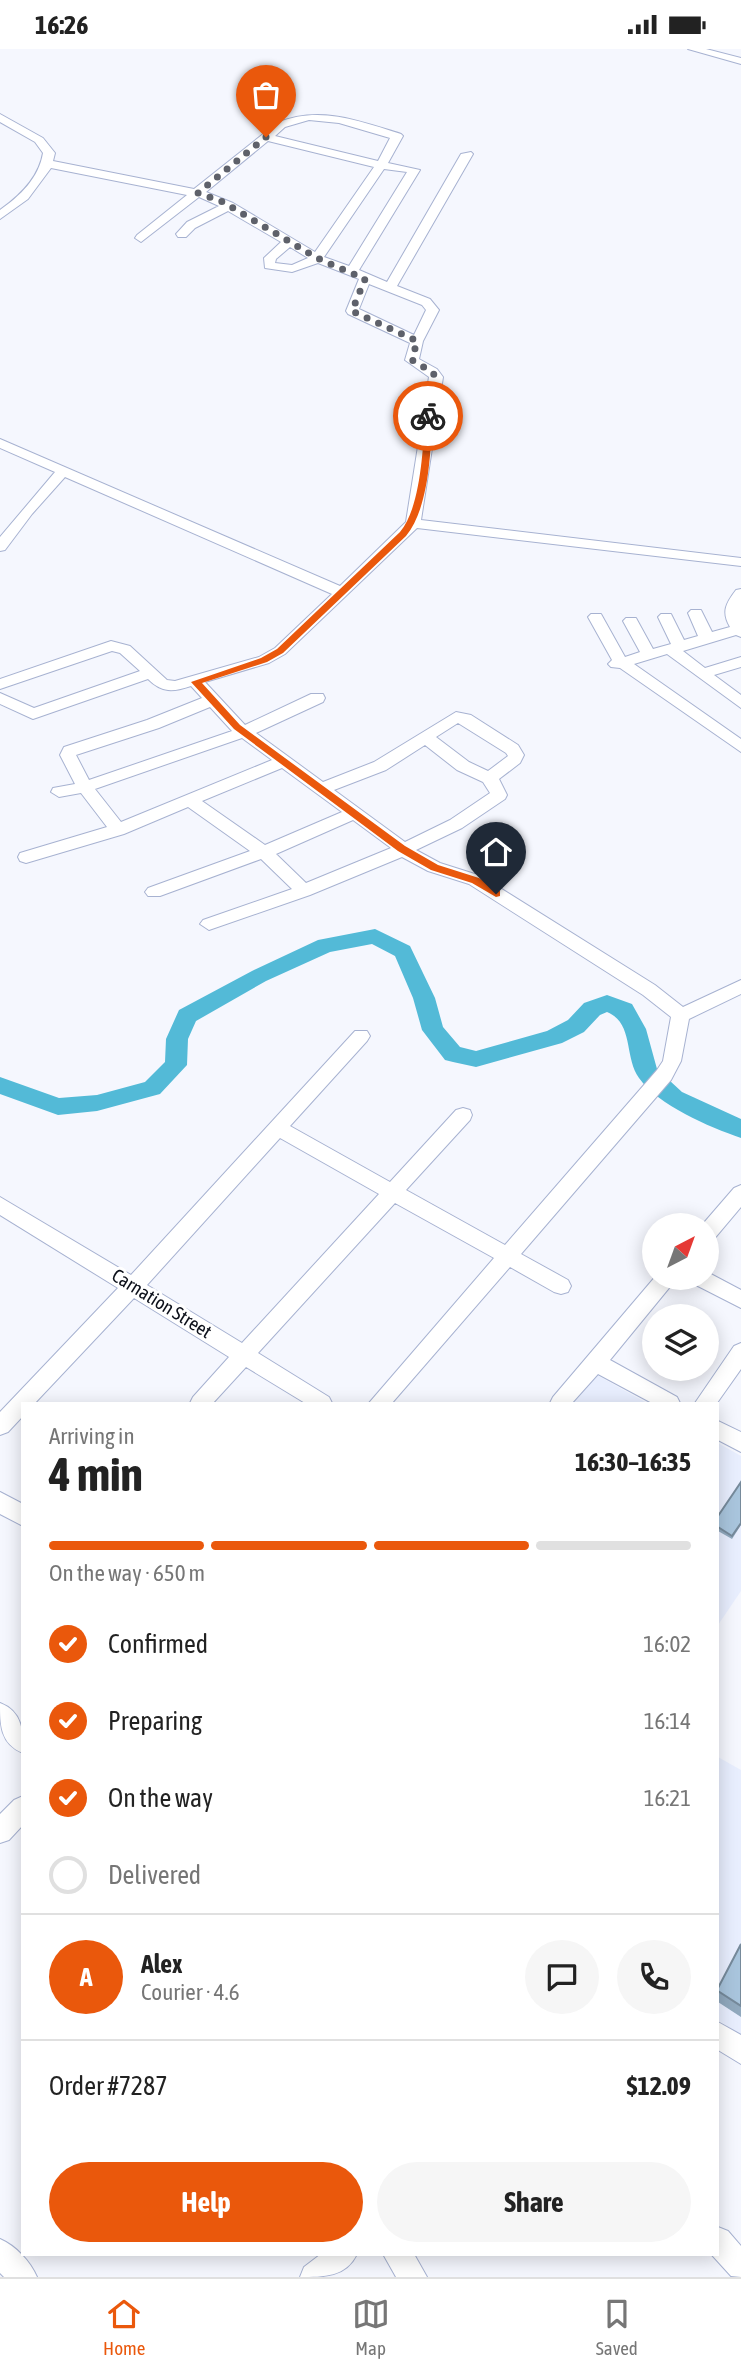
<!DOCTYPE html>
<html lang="en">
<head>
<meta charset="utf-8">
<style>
  body { margin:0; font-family:"Asap Condensed",sans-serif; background:#f6f6f6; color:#222; height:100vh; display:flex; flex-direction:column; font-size:26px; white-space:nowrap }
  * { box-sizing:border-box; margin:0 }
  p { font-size:23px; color:#767676 }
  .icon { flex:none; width:38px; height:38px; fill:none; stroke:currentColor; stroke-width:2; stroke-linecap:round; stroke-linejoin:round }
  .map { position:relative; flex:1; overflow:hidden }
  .panel { position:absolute; left:21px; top:1353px; width:698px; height:854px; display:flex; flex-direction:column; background:#fff; border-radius:0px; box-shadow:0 4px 18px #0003 }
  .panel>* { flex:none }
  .needle { width:46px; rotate:41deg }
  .controls { position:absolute; left:642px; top:1164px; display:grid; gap:14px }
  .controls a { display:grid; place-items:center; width:77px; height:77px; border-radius:50%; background:#fff; box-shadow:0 4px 18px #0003; font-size:35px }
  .pin { position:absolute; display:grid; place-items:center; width:60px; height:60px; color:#fff; margin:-72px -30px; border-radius:50% 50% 50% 0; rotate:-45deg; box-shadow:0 0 7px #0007 }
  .pin .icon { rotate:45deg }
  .courier { position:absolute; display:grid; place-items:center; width:70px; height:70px; margin:-35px; border:5px solid #ea580c; border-radius:50%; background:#fff; color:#222; box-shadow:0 2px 9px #0007 }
  .overview em { font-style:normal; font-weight:700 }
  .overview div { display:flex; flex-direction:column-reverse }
  .overview { display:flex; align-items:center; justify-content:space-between; height:119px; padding:0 28px }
  h1 { font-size:46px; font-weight:700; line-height:52px }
  .bar { display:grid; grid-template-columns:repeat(4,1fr); gap:10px 7px; align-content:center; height:84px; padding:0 28px }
  .bar i { height:9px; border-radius:5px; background:#e0e0e0 }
  .bar .active { background:#ea580c }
  .bar p { grid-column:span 4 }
  .line { display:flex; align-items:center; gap:18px; padding:0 28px; border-top:2px solid #e0e0e0 }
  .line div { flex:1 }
  .round { display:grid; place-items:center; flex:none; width:74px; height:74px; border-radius:37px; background:#f6f6f6 }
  ol { padding:0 28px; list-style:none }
  li { display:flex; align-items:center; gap:21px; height:77px }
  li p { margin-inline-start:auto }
  li .icon { padding:7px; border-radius:50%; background:#ea580c; color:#fff; stroke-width:4 }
  li:last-child { color:#767676 }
  li i { width:38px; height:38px; border:4px solid #e0e0e0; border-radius:50% }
  .button { display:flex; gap:14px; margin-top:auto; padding:14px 28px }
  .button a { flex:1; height:80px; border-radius:42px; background:#ea580c; color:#fff; font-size:28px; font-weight:700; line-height:80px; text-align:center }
  .button a+a { background:#f6f6f6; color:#222 }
  .status { display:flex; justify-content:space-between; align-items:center; height:49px; padding:0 35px; background:#fff; direction:ltr }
  .status svg { height:19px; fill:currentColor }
  .dock { display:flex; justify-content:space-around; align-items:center; height:98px; border-top:2px solid #e0e0e0; background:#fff; font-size:19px; color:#767676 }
  .dock a { display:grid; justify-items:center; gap:4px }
  .dock .active { color:#ea580c }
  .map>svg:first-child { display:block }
  .built { fill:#e8eefe }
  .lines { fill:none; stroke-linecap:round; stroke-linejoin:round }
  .river { fill:#53bad7; fill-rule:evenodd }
  .minor-casing { stroke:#a7b2d1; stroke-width:2 }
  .minor { fill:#fff; fill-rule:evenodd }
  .wall { fill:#91a9be }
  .building { fill:#a9c5dd; stroke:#768a9b; stroke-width:2 }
  .route { fill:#ea580c }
  .done { stroke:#5e616a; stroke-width:7; stroke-dasharray:0 12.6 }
  .labels { text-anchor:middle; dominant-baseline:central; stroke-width:6; stroke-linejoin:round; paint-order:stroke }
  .street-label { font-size:19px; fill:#0c101a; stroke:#fff }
</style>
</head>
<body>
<div class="status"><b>16:26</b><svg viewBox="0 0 49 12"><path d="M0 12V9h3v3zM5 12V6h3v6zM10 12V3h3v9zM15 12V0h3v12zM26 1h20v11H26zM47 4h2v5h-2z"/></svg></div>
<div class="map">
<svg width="741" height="2228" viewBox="0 0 741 2228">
  <rect width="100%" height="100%" fill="#f5f7fe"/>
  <path class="built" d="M595,1325L647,1354H572Z
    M718,1394L741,1407V1542L718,1576Z
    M718,1708L741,1721V1986L718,1971Z"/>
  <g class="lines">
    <path class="river" d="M375,880L410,897L435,949L443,978L460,998L476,1002L547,982L568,971L584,954L607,946L632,955L646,980L657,1020L682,1043L741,1070V1089C709,1078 658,1056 639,1029C624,1008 634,974 607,963L600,966L584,983L562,994L476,1018L453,1013L445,1011L422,981L413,949L395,907L372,895L330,903L266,932L196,972L188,990L187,1016L160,1045L97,1062L58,1066L0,1045V1028L59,1049L97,1046L145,1033L165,1013L166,990L179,961L252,922L318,891Z"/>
    <defs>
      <path id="minor" d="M688,0H706L741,9V15Z
        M0,65L43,89L55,104L53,112L194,140L277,74C319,56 360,72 401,85L403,87L388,114L420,121L359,221L387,233L461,105L471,103L473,105L397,237L430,250L439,261L423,292L419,310L437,320L443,328L421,471L741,509V517L417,479L285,605L269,614L205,633L245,676L311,645H323L325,649L323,653L256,684L323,733L374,713L456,663L471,666L518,696L524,706L520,714L499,730L507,746L505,750L462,779L416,801L440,814L481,827L655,936L683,958L741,931V945L689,970L681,1012L671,1031L521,1205L568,1231L571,1237L568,1243L561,1245L554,1243L510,1218L392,1354H369L494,1209L395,1154L258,1304L329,1348L332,1354H305L246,1318L213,1354H190L193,1348L229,1308L134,1249L35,1354H23V1367L8,1383L0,1386V1363L118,1239L0,1166V1148L131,1226L355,982H367L370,987L367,992L290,1077L390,1133L456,1061L463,1059L470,1061L472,1066L470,1071L406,1141L505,1196L657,1021L663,1012L671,968L643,946L469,835L428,822L402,808L310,846L209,881L200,875L203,871L292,840L261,810L160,847H148L145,843L148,839L250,802L188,758L124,785L26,814L20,812L18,808L20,804L107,778L81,744L59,748L51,743L53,739L75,735L60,706L64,698L147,671L202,649L191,637C173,643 162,644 148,630L33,670L0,655V644L34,659L140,622L120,604L112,602L0,640V630L111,592L130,597L167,631L175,632L259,608L275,599L332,545L65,428L32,465L5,501L0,502V488L55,423L0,399V390L340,537L406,473L429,328L405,311L410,294L348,265L346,262L359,230L318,214L292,223L265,219L264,209L281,193L228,162L195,179L186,188H178L176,185L187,173L219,157L199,148L141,193L135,189L137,186L187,146L51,119L28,150L0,170V161C20,147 39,129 43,104L35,93L0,73ZM309,71L339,74L390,89L378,112L275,87L285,78ZM268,92L374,118L315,203L233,154L206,143ZM384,120L407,123L349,217L324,208ZM290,198L308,209L292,216L275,214L276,210ZM369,235L422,256L426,261L414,286L359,260ZM210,658L232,682L89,731L76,706L159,679ZM458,674L506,704L508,707L488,722L469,713L436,688ZM242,689L272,711L121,773L95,740ZM425,696L457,721L483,733L490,744L450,771L405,793L334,741L386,721ZM282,719L342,763L265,796L202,752ZM353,771L391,799L306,834L276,805ZM280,1089L379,1145L242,1294L147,1236Z
        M741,540V588L736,586L683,602L705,619L741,608V618L714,626L741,646V659L667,605L634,615L741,690V703L620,619L611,618L608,615L612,611L588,568L591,565H601L625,608L640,603L623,572L626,569H636L653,600L671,595L658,568L661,565H671L684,591L698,587L688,564L691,561H701L712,583L730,578C721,563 726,554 736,541Z
        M741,1136V1158L714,1190L707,1192V1176H702L734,1139Z
        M707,1223L741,1241V1259L692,1234L689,1228H707Z
        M655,1228H678L610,1311L677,1348L680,1354H652L598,1325L572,1354H550L553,1348Z
        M741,1294V1320L717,1354H695L734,1297Z
        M718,1372L741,1383V1403L718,1391Z
        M0,1443L23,1455V1477L0,1465Z
        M0,1654C23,1663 23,1682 23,1704C0,1695 0,1675 0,1654Z
        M23,1747V1776L9,1791L0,1794V1765L14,1751Z
        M718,1973L741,1986V2015L718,2001Z
        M718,2178L728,2182L741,2197V2228L731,2227L711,2205H718Z
        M0,2190C16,2197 30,2212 37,2228H4L0,2224Z
        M321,2205H357C346,2228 324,2228 300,2228L304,2218Z
        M383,2205H414L427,2228H396Z"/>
    </defs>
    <use href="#minor" class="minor-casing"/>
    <use href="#minor" class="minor"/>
  </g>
  <path class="wall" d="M718,1467L741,1476L732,1490L718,1482Z
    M741,1895V1968L718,1953V1939Z"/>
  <path class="building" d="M741,1433V1474L732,1487L718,1478V1467Z
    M741,1895V1957L718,1942V1939Z"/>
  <path class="route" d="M428,365L432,367C431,403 429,459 406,487L283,604L267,613L202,634L240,676L405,797L438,816L479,829L500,842V847L496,848L472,834L431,821L398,802L234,680L191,633L261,609L277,600L400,483C421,458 423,399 425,367Z"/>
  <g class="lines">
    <path class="done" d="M266,88L198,144L223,153L317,209L365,230L352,262L417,292L412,311L432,323L436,328L428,367"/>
  </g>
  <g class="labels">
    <g class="street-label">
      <text transform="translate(162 1254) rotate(32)">Carnation Street</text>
    </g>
  </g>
</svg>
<div class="controls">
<a><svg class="needle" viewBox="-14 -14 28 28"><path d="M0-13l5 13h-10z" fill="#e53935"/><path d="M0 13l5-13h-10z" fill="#767676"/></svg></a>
<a><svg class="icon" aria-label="layers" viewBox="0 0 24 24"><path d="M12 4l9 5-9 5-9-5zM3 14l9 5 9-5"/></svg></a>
</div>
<div class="pin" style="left:266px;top:88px;background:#ea580c"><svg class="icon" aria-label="bag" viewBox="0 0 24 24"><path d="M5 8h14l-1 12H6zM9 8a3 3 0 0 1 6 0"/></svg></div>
<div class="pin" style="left:496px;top:845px;background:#1f2937"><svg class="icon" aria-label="home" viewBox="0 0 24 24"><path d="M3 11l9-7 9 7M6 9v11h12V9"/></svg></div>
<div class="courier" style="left:428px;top:367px"><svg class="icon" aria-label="bike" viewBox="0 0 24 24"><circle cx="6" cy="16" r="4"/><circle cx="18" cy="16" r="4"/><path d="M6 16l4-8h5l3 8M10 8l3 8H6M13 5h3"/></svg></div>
<section class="panel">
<div class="overview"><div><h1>4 min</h1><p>Arriving in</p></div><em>16:30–16:35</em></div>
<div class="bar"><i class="active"></i><i class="active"></i><i class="active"></i><i></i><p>On the way · 650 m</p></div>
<ol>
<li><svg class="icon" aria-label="check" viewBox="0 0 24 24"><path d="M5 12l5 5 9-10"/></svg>Confirmed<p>16:02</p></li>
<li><svg class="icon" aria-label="check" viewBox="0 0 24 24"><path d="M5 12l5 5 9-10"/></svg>Preparing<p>16:14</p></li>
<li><svg class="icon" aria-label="check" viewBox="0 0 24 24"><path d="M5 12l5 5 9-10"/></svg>On the way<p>16:21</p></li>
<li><i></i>Delivered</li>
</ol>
<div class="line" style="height:126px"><b class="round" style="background:#ea580c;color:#fff">A</b><div><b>Alex</b><p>Courier · 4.6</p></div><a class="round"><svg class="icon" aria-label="chat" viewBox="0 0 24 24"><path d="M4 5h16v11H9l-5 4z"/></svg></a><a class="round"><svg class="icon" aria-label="phone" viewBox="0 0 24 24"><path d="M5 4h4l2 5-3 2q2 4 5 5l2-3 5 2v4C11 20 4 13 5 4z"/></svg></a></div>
<div class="line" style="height:91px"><div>Order #7287</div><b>$12.09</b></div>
<div class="button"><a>Help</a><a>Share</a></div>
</section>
</div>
<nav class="dock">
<a class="active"><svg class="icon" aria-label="home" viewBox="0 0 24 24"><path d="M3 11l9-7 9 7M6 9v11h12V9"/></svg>Home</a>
<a><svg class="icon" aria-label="map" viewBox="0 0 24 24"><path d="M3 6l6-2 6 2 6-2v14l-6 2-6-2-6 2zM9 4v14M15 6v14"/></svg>Map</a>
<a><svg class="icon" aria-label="saved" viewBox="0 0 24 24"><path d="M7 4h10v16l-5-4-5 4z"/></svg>Saved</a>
</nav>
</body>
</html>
